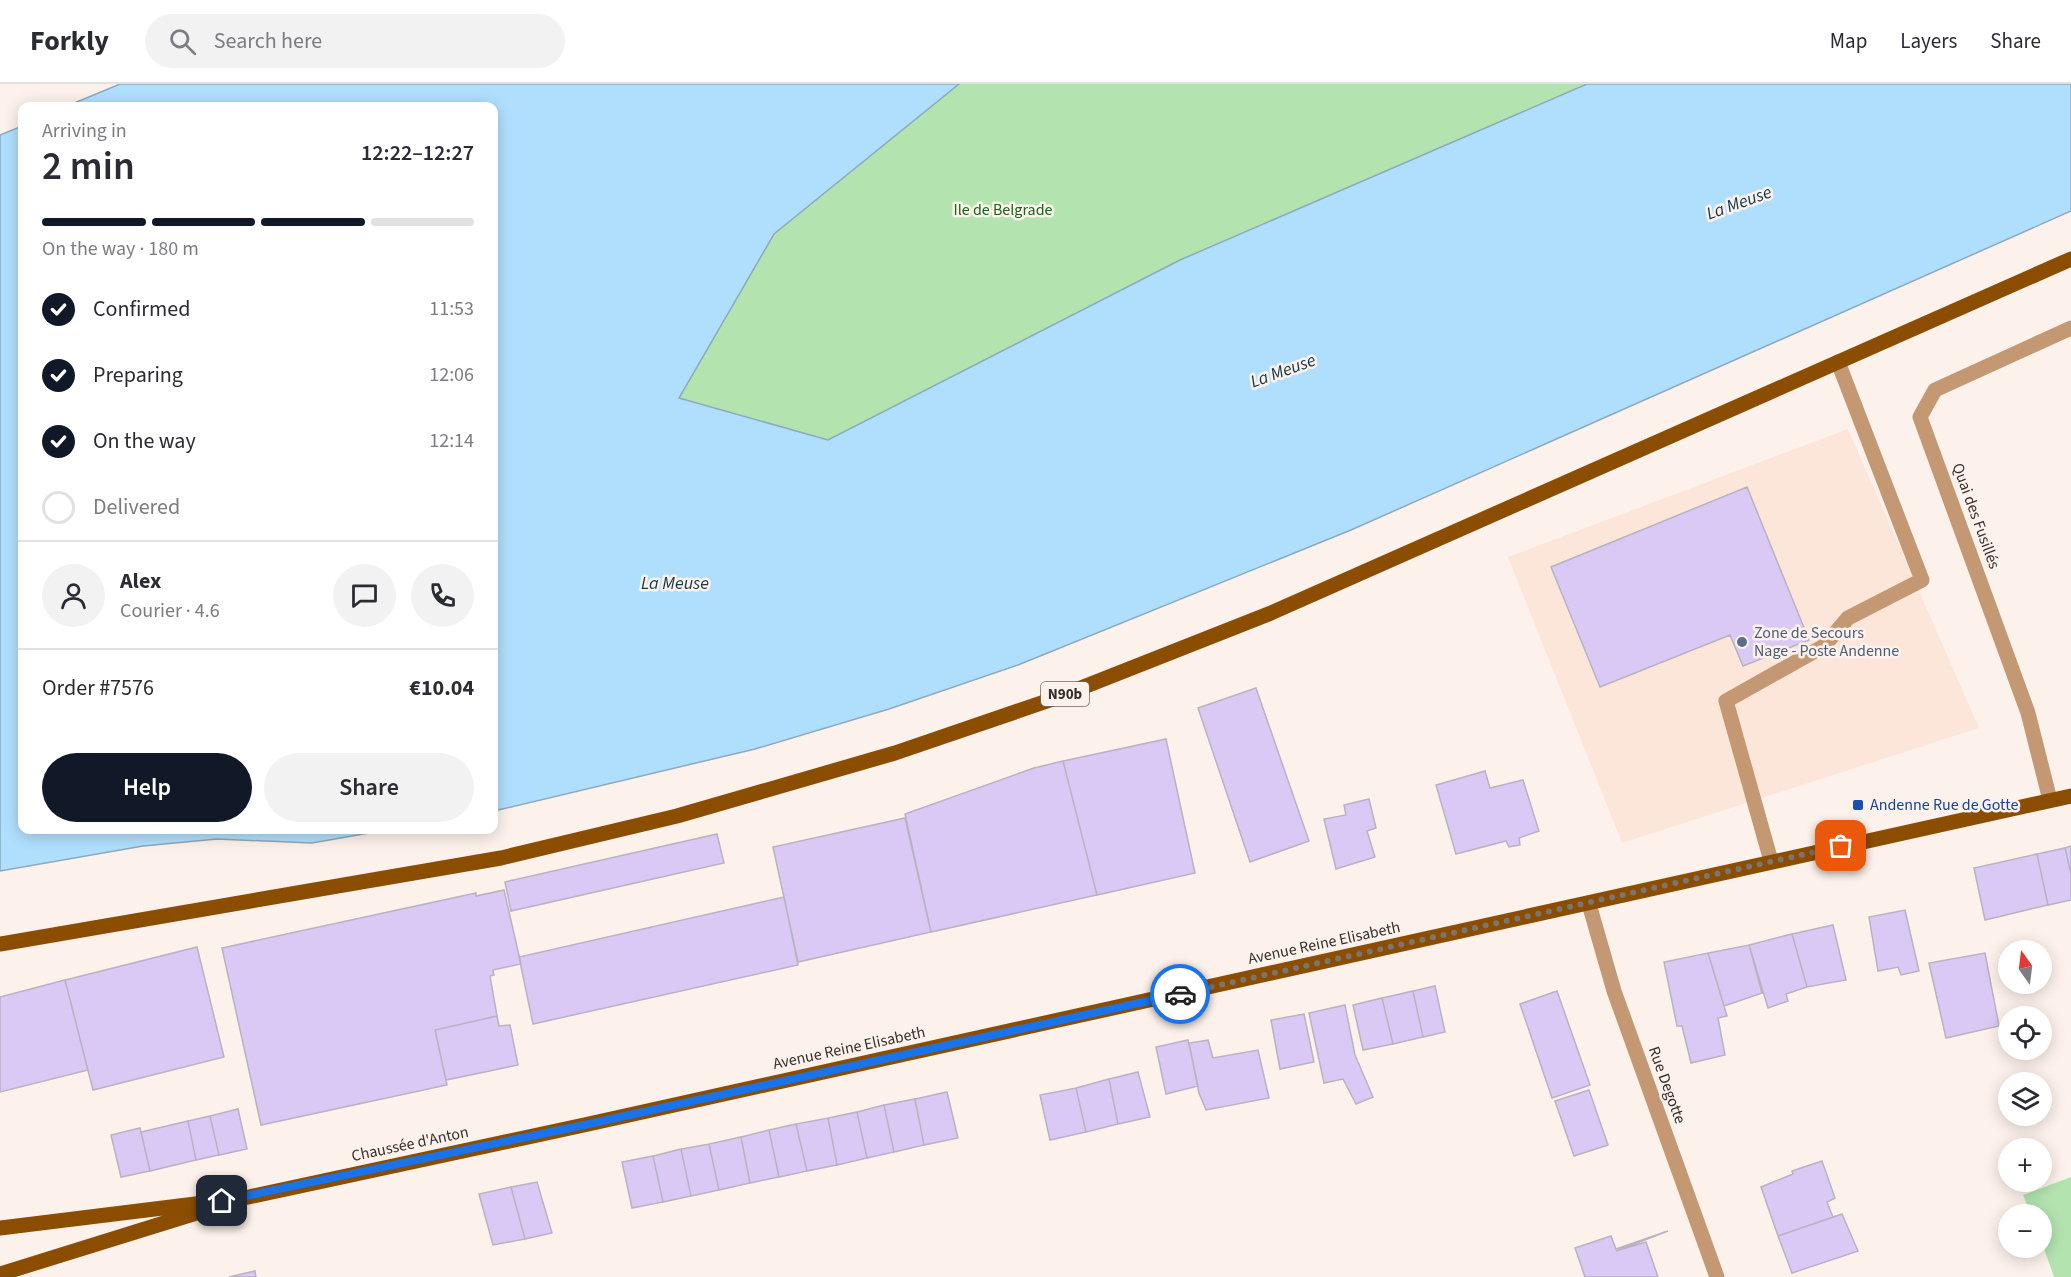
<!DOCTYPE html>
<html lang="en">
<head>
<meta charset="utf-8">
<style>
  body { margin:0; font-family:"Source Sans 3",sans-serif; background:#f2f2f3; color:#2b2b33; height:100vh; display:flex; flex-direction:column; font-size:22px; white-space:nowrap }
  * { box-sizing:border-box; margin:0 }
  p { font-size:20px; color:#7c7c81 }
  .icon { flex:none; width:33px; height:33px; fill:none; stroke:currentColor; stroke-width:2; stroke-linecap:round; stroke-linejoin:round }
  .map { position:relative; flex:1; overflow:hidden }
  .sheet { position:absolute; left:18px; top:18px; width:480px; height:732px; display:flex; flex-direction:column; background:#fff; border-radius:12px; box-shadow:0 3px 15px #0003 }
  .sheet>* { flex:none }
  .needle { width:39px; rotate:346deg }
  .fabs { position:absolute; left:1998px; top:856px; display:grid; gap:12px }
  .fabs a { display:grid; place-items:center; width:54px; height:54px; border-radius:50%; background:#fff; box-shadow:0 3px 15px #0003; font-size:30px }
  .pin { position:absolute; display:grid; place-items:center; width:51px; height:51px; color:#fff; margin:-26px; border-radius:12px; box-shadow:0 3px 9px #0006 }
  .courier { position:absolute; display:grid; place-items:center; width:60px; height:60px; margin:-30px; border:4px solid #1a73e8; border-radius:50%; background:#fff; color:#222; box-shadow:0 2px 8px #0007 }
  .overview em { font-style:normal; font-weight:600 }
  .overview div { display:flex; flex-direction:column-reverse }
  .overview { display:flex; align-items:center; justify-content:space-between; height:102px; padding:0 24px }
  h1 { font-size:39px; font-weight:600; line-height:45px }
  .bar { display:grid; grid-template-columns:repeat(4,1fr); gap:9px 6px; align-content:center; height:72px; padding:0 24px }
  .bar i { height:8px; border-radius:4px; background:#e1e1e2 }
  .bar .current { background:#111827 }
  .bar p { grid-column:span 4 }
  .line { display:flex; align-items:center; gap:15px; padding:0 24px; border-top:2px solid #e1e1e2 }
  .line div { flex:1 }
  .round { display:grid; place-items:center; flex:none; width:63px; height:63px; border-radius:32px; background:#f2f2f3 }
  ol { padding:0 24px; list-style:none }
  li { display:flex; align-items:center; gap:18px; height:66px }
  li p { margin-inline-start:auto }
  li .icon { padding:6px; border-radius:50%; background:#111827; color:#fff; stroke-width:4 }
  li:last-child { color:#7c7c81 }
  li i { width:33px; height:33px; border:3px solid #e1e1e2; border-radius:50% }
  .cta { display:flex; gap:12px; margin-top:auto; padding:12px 24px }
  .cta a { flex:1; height:69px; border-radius:36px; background:#111827; color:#fff; font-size:24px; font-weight:600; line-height:69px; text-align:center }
  .cta a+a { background:#f2f2f3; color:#2b2b33 }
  header { display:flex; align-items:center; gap:36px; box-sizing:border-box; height:84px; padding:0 30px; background:#fff; border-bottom:2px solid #e1e1e2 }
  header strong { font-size:28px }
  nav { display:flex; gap:33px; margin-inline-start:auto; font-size:21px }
  .search { width:420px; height:54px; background:#f2f2f3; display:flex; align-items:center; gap:15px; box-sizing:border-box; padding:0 21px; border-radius:33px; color:#7c7c81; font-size:22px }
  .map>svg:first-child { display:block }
  .industrial { fill:#fce5d9 }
  .green { fill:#b3e4b0 }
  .water { fill:#b0dffd; stroke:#8baabf; stroke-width:1.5 }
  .building { fill:#dac8f5; stroke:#b8b3c1; stroke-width:1.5 }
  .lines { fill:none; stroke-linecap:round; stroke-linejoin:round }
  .minor { stroke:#c49872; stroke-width:15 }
  .major { stroke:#8b4e00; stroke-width:15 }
  .done { stroke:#7b7470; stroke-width:6; stroke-dasharray:0 10.8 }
  .route { stroke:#1a73e8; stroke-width:8 }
  .service-dot { fill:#5c6f8a; stroke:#fdf2eb; stroke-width:2 }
  .transit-dot { fill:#1a4fb4; stroke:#fdf2eb; stroke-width:2 }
  .labels { text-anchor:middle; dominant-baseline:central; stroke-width:5; stroke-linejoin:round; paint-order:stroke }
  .shield { fill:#fdf2eb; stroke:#716a66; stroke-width:1.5 }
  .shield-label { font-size:15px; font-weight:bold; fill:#35302d }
  .park-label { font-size:16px; fill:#166718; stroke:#fdf2eb }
  .street-label { font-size:16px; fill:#35302d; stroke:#fdf2eb }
  .service-label { font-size:16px; fill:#4e5e75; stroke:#fdf2eb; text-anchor:start }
  .transit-label { font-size:16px; fill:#164399; stroke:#fdf2eb; text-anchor:start }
  .water-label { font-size:18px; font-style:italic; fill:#14384c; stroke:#fdf2eb }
</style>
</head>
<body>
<header>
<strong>Forkly</strong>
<div class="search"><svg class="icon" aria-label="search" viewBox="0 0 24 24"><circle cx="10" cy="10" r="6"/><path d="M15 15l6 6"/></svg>Search here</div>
<nav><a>Map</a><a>Layers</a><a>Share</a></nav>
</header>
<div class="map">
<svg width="2071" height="1193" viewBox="0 0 2071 1193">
  <rect width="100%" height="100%" fill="#fdf2eb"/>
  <path class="industrial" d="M1848,345L1979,644L1622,759L1508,473Z"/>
  <path class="green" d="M959,0H1587L1180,176L828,356L679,314L774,150Z
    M2071,1093V1193H2054L2042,1159V1131H2031L2023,1111Z"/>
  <path class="water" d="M120,0H959L774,150L679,314L828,356L1180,176L1587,0H2071V127L1351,446L1018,581L889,625L755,665L494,727V22H67Z
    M22,42V746H386L312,759L217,755L143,762L0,787V51Z"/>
  <path class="building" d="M1747,403L1809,556L1743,582L1730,551L1600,603L1551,483Z
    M1256,604L1309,757L1250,778L1198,624Z
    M1166,655L1195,789L1097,811L1063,677Z
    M1063,677L1097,811L931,848L905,730L1034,684Z
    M1485,687L1490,704L1523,696L1539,747L1519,754L1520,761L1509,763L1506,757L1456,770L1436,701Z
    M1369,715L1376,744L1367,747L1375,773L1336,785L1324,735L1346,731L1344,721Z
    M905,734L931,848L798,878L773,763Z
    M717,750L724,779L511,827L505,798Z
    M2071,762V790L2065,764Z
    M2065,764L2071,790V816L2048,821L2037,770Z
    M2037,770L2048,821L1985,836L1974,784Z
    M504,806L521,880L493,886L494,891L490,892L497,932L435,946L447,1001L261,1041L222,864L476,809V812Z
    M784,813L798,881L533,940L519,873Z
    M1905,826L1919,887L1901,891L1898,883L1878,887L1869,833Z
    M1833,841L1846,896L1807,903L1792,850Z
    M1792,850L1807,903L1786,910L1788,917L1768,924L1749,861Z
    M1749,861L1762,909L1724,922L1708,869Z
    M197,863L224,973L93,1006L65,896Z
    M1708,869L1727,932L1718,934L1725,971L1691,979L1682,942H1677L1664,878Z
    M1985,869L1999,942L1946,954L1929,879Z
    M65,896L88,986L0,1008V913Z
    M1435,902L1445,948L1423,953L1413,907Z
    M1413,907L1423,953L1393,960L1382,914Z
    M1557,907L1590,1001L1552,1014L1520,920Z
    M1382,914L1393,960L1363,966L1353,921Z
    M1345,921L1355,971L1373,1013L1356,1020L1343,995L1324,999L1309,929Z
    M1304,930L1314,978L1280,985L1271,936Z
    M497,932L499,942L510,941L518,981L446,996L435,946Z
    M1188,956L1198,1002L1166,1010L1156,963Z
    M1208,956L1213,974L1258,966L1269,1014L1206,1026L1199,1009L1189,959Z
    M1138,988L1150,1033L1118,1040L1109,995Z
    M1109,995L1118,1040L1086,1048L1076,1004Z
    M1076,1004L1086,1048L1050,1056L1040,1011Z
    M1589,1006L1608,1061L1574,1072L1555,1017Z
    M947,1008L958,1054L924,1061L915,1015Z
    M915,1015L924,1061L894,1068L884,1021Z
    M884,1021L894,1068L867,1074L857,1028Z
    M238,1025L247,1065L219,1071L210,1032Z
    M857,1028L867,1074L837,1081L828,1034Z
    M210,1032L219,1071L196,1076L188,1037Z
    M828,1034L837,1081L807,1087L796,1040Z
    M188,1037L196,1076L150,1087L141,1048Z
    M796,1040L807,1087L779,1093L769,1046Z
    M140,1044L150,1087L121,1093L111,1051Z
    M769,1046L779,1093L750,1099L741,1053Z
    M741,1053L750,1099L719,1106L709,1060Z
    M709,1060L719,1106L691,1112L681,1065Z
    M681,1065L691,1112L663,1118L653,1072Z
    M653,1072L663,1118L632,1124L622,1078Z
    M1822,1077L1835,1114L1827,1118L1833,1133L1778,1152L1761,1103L1793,1090L1792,1087Z
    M537,1098L552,1149L525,1155L511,1103Z
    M511,1103L525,1155L493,1161L479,1110Z
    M1842,1130L1858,1167L1792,1189L1778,1152Z
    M1668,1147L1616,1167L1646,1158L1658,1193H1585L1575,1164L1611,1152L1616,1165Z
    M255,1187L256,1193H229Z"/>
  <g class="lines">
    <path class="minor" d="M2050,716L2028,629L1920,333L1935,306L2071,244
      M1771,777L1726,617L1824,562L1848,534L1922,496L1838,278
      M1589,820L1614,907L1717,1193"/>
    <path class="major" d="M0,860L501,774L677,732L895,669L1053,615L1271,529L2071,175
      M0,1144L244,1114L584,1041L2071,712
      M0,1190L206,1126"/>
  </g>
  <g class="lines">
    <path class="done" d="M1180,910L1841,762"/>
    <path class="route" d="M222,1117L584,1041L1180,910"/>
  </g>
  <circle class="service-dot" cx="1742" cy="558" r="6"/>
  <rect class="transit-dot" x="1852" y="715" width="12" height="12" rx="3"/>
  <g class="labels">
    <rect class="shield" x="1041" y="598" width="48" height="24" rx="4.5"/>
    <g class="shield-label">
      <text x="1065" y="610">N90b</text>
    </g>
    <g class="park-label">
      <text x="1003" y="126">Ile de Belgrade</text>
    </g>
    <g class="street-label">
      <text transform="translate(1976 432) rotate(70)">Quai des Fusillés</text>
      <text transform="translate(1324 859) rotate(-12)">Avenue Reine Elisabeth</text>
      <text transform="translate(849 964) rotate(-12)">Avenue Reine Elisabeth</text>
      <text transform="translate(1667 1001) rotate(70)">Rue Degotte</text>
      <text transform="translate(410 1060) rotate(-12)">Chaussée d'Anton</text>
    </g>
    <g class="service-label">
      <text x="1754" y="549">Zone de Secours<tspan x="1754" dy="18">Nage - Poste Andenne</tspan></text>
    </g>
    <g class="transit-label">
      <text x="1870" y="721">Andenne Rue de Gotte</text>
    </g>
    <g class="water-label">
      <text transform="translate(1739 119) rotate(-20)">La Meuse</text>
      <text transform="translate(1283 287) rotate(-20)">La Meuse</text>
      <text x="675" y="499">La Meuse</text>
    </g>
  </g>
</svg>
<div class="fabs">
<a><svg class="needle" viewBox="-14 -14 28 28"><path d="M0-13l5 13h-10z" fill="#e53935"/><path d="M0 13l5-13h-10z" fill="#7c7c81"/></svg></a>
<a><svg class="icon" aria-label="locate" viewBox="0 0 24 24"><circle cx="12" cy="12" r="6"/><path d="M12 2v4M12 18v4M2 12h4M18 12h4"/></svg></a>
<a><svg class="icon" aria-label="layers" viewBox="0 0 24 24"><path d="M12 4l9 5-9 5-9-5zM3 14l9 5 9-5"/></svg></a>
<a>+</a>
<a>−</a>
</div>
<div class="pin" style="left:1841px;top:762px;background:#ea580c"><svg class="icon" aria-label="bag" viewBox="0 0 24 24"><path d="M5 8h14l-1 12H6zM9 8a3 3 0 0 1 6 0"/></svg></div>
<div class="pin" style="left:222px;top:1117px;background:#1f2937"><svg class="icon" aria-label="home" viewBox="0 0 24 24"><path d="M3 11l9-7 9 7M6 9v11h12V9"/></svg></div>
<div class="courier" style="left:1180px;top:910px"><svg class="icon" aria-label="car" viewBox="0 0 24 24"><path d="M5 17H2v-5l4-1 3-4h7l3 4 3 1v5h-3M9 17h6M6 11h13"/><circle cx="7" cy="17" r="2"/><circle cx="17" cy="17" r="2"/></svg></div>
<section class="sheet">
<div class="overview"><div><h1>2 min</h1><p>Arriving in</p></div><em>12:22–12:27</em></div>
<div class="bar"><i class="current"></i><i class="current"></i><i class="current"></i><i></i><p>On the way · 180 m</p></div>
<ol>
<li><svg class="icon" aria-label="check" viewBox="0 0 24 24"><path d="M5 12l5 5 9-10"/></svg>Confirmed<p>11:53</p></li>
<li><svg class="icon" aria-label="check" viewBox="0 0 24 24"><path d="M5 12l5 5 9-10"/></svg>Preparing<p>12:06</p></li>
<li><svg class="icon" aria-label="check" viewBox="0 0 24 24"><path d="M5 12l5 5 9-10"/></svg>On the way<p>12:14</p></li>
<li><i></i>Delivered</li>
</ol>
<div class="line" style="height:108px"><a class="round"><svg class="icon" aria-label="person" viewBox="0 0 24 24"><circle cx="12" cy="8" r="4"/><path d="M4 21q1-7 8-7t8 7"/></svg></a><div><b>Alex</b><p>Courier · 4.6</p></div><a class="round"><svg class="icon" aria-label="chat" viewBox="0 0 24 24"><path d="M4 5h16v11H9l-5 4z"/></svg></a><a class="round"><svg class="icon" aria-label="phone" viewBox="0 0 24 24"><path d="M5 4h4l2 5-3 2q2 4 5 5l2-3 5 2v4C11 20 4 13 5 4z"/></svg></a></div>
<div class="line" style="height:78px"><div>Order #7576</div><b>€10.04</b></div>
<div class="cta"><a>Help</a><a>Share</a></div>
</section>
</div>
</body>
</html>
